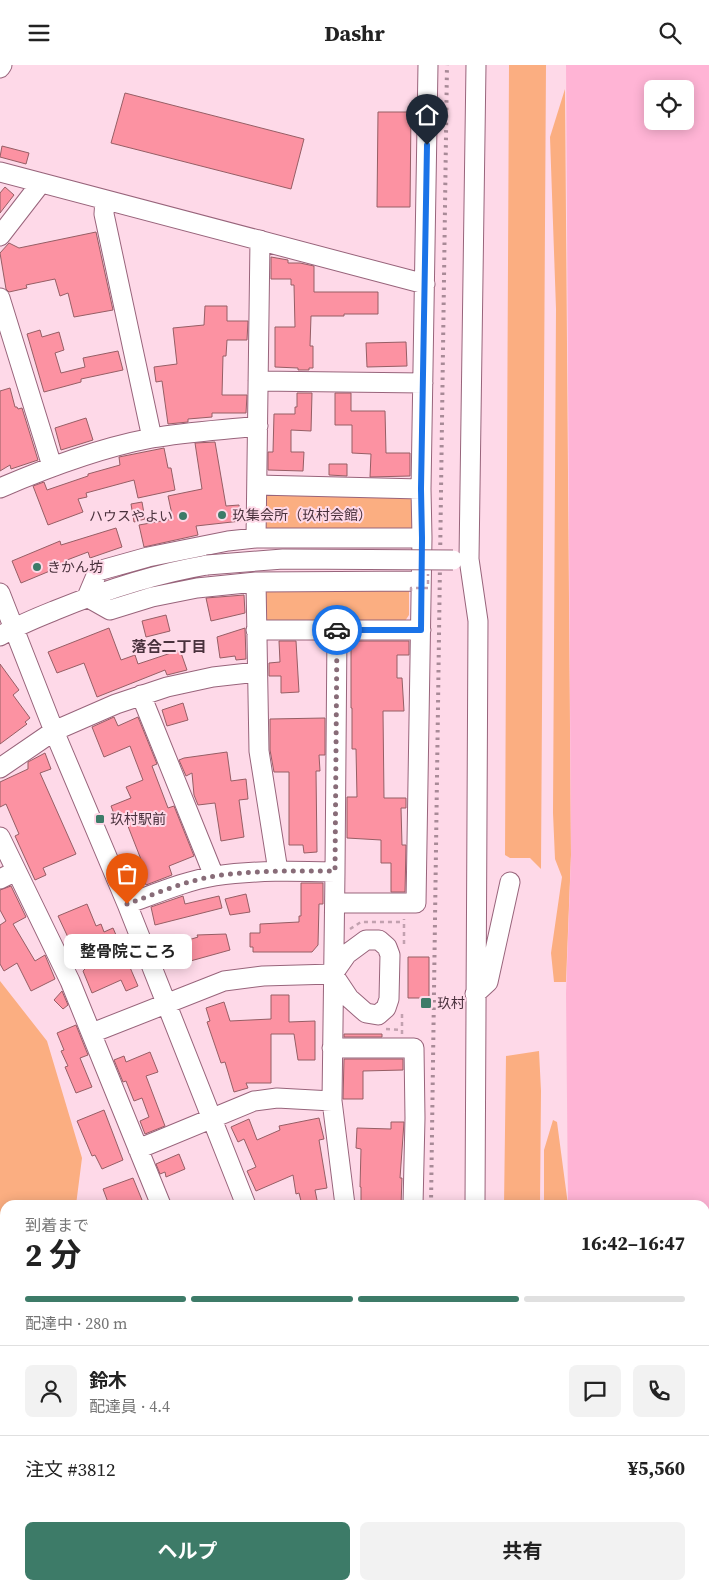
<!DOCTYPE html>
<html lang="ja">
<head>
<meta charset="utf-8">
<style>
  body { margin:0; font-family:"Source Serif 4","Noto Sans JP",serif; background:#f2f2f2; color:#222; height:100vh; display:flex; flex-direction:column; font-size:19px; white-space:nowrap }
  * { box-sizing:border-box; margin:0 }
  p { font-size:16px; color:#767676 }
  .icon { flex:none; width:28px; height:28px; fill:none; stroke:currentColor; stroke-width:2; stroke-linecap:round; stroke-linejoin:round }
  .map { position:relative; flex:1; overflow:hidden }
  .sheet { position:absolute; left:0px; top:1135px; width:710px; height:390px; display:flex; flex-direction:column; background:#fff; border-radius:15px 15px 0 0; box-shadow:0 2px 12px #0003 }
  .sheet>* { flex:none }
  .tools { position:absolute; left:644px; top:15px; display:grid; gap:10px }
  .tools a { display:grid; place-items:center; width:50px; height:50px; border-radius:8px; background:#fff; box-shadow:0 2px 12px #0003; font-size:25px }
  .pin { position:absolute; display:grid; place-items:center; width:42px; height:42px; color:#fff; margin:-51px -21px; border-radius:50% 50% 50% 0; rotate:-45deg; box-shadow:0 0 5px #0007 }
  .pin .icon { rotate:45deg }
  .courier { position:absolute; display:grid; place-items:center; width:50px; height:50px; margin:-25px; border:4px solid #1a73e8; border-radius:50%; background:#fff; color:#222; box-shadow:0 1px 6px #0007 }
  .bubble { position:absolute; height:35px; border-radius:8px; background:#fff; box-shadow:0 2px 12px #0003; font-size:16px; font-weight:700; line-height:35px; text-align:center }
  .head em { font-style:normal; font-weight:700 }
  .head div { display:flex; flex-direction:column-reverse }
  .head { display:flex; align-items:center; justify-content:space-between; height:85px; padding:0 25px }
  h1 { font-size:32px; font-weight:700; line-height:38px }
  .bar { display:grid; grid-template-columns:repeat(4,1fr); gap:8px 5px; align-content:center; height:60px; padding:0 25px }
  .bar i { height:6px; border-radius:4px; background:#e0e0e0 }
  .bar .active { background:#3d7b68 }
  .bar p { grid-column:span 4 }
  .line { display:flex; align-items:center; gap:12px; padding:0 25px; border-top:1px solid #e0e0e0 }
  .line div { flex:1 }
  .round { display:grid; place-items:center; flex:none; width:52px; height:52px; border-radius:8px; background:#f2f2f2 }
  .primary-button { display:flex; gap:10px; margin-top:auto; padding:10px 25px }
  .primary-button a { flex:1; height:58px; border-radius:8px; background:#3d7b68; color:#fff; font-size:20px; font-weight:700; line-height:58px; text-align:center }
  .primary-button a+a { background:#f2f2f2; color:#222 }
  header { display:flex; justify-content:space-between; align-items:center; height:65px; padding:0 25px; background:#fff; font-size:22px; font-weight:700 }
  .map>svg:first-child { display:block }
  .green { fill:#fbae81 }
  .water { fill:#ffb4d5; fill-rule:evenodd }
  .building { fill:#fc92a2; stroke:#965e65 }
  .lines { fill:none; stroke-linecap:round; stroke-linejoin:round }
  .minor-casing { stroke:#98647b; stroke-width:21 }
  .path { stroke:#c2a1af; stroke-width:2.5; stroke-dasharray:4 4; stroke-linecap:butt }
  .minor { stroke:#fff; stroke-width:19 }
  .rail { stroke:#a88a97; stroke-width:4; stroke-dasharray:2.5 5; stroke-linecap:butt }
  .minor-bridge-casing { stroke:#98647b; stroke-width:21; stroke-linecap:butt }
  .path-bridge { stroke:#c2a1af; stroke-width:2.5; stroke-dasharray:4 4; stroke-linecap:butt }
  .minor-bridge { stroke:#fff; stroke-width:19 }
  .done { stroke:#886c78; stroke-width:5; stroke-dasharray:0 9 }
  .route { stroke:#1a73e8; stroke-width:6 }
  .poi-dot { fill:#3d7b68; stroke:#fed9e8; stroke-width:2 }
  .labels { text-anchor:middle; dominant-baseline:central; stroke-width:4; stroke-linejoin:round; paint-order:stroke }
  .poi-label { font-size:14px; fill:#49313c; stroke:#fed9e8; text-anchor:start }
  .neighbourhood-label { font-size:15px; font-weight:bold; fill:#49313c; stroke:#fed9e8 }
</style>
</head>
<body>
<header><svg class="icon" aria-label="menu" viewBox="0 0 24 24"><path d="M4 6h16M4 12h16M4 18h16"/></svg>Dashr<svg class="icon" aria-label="search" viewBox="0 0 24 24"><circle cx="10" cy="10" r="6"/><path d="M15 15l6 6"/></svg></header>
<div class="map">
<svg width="709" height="1525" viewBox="0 0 709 1525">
  <rect width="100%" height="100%" fill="#fed9e8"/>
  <path class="green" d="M509,0H546L541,804L530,793H510L505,790Z
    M565,24L571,790L566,917H554L551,888L562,812L555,794L553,748L556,244L550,72Z
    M269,429L409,431L412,435V466H263L265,432Z
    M409,521V550L403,559L269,558L264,553L266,524Z
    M0,916L47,976L82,1093L76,1140H5V1263L0,1257Z
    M539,986L541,1026L540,1140H504L506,991Z
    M553,1055L557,1057L568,1140H544V1085Z
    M0,1373L5,1379V1520H7L1,1525H0Z
    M131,1520H265L267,1525H137Z
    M528,1520H564V1525H528Z"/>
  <path class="water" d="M566,0H709V1525H564V1520H705V1140H568L566,928L571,790ZM652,24H685V56H652Z"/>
  <path class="building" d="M125,28L304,74L291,124L111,78Z
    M378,47H411L410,142H377Z
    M2,81L29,88L26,99L0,92Z
    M5,122L14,130L0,148V128Z
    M96,167L113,245L74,252L68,228L60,231L55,214L26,220L27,223L9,227L6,224L0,188L9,178L19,183Z
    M271,192L288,195V198H300L314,201V227H378V249H344V251H311L310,281H313V303H309V305H298V303L275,302V262H295L294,220H291V214H271Z
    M205,241H227V256H248L247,275H227L226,291H223L222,330H247L246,348H212V352L188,354V357L168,359L162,316L156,317L154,302L177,299L173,263L204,260Z
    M40,265L42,272L59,267L64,285L55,288L61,308L85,302L83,293L118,286L123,305L81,314V317L44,327L27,269Z
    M406,277L407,301L367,302L366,278Z
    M10,323L15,342H17L18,344L22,343L38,395L11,404L10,400L0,406V326Z
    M297,328H312L311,366L291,365V387H304L303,406L268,405V387H273L274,349H295V342H297Z
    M335,328H351V346H385L386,388H410V411L370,412L371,389L352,388V360H335Z
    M86,353L93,375L61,385L55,363Z
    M215,377L226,441L239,440L241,456L196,461L198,470L144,482L139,460L173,454L168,431L202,424L195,378Z
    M164,383L168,403H171L175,425L138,433L134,415L86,428L87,432L78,434L83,447L48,460L33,421L44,417L47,425L88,411V409L120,400L119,392Z
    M329,399H347V411L329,410Z
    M142,437L145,454L134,457L131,439Z
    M116,463L122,482L90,493L88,487L67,495L69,498L21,518L12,496L60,476L61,480Z
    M244,530L245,548L211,556L206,533Z
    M166,550L170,566L146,572L142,556Z
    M109,563L121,595L135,590L138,599L180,585L187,605L167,610L165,605L97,632L84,598L57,608L48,587Z
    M245,563L246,594L236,595L235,591L220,593L217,572Z
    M279,576H296L299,627L281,628V611H269V598L280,597Z
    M351,576H409V590H397V613H402L404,646H383L384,733H406V743H401L402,780H406L405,827H391V798H381V775L347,773V732H357L356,684H352V643H351Z
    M0,599L19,625L13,630L30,653L25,657L27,659L0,679Z
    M183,638L188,655L167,661L162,645Z
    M114,652L118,661L138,652L157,699L152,701L168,743L174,741L194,791L169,801L172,810L146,820L138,799L142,797L124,751L116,754L111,741L131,733L126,722L143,715L130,681L104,692L92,662Z
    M325,653V690H319L320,706H316L317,787L304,788L303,780H289V707H274L270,685V654Z
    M227,687L231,716L246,714L248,734L239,735L244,772L221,776L215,738L198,740L194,730L192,708L186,711L179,695L184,693Z
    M45,688L51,704L40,708L76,789L43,803L46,810L35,815L15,771L19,769L6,739L0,742V717L28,704V697Z
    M301,818H323V839H319L318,880L312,887H253V882H250V868H260V859L299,857V851H301Z
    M11,821L26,852L13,859L35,896L45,890L55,914L31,926L17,898L4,906L0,899V860L6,856L0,845V825Z
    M246,829L250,847L230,850L225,834Z
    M183,831L185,839L219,831L222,843L155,860L151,842Z
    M87,839L96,861L101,859L104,867L113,863L138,921L126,926L121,915L92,928L83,906L98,891L81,900L58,851Z
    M226,869L230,885L176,900L175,896L169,898L163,883L198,872L197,870Z
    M408,892H429V933H408Z
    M62,926L68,940L63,944L54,935Z
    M271,930H289V957L315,956V995H298L294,969H271V1018H246L248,1023L234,1027L225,997L221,998L207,957L210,956L206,943L224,937L230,956L271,954Z
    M76,960L88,990L80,993L92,1022L76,1028L65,1002L68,1001L61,986L64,985L57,968Z
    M344,969H382V972H344Z
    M150,987L158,1007L146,1011L165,1061L145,1069L140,1056L149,1052L142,1033L134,1036L126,1016L123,1017L114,995L124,991L126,997Z
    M344,994H403V1005L363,1006V1034H343Z
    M104,1045L123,1095L102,1104L95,1090L92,1091L77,1056Z
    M319,1053L324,1074L319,1075L327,1123L315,1125L318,1140H302L299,1128L296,1129L293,1110L256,1126L247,1106L256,1102L244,1074L238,1077L231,1062L249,1054L257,1075L280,1065L279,1061Z
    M391,1057H404L400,1113H402L401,1140H367V1136H361V1122H360L361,1084L356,1083L357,1063L391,1064Z
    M179,1089L185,1104L166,1112L165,1107L160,1109L156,1099Z
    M133,1113L142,1135L128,1140H109L103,1124Z"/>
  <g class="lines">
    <defs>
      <path id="minor" d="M0,3L2,0
        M0,107L425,219
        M105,135L104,149L152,373
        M0,171L41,118
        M0,233L52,401
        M258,316L423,318
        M257,420L421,424
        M0,423C49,402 99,383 152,373C186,367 222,365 258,361
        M256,473L260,175
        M421,516L256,517L197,523L152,532L110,545L87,532L98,506L148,492L228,476L256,473H422
        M256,517L259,686L278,806
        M0,528L54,666L127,839L246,1140
        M256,565H421
        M0,571C18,560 36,553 56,545C105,525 154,509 207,500
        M141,630L214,811
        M0,703L54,666L116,639L167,622L213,612L257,607
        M0,772L70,916L161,1140
        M335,807L337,565
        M0,814L16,806
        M335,838H416L422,473L421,424L428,0
        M127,839C155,829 185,816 215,811C255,805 295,806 335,807L332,1036L345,1140
        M366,875H379L387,882L390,890L389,934L386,943L378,950L366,948L349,933L333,909L347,889Z
        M475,929L488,917L510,817
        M92,968L224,916L263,911L333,909
        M332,983H414L415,1053L413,1140
        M138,1084L254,1036L277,1033L332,1036
        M475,1140L478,556L469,494L476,0
        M344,1520L345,1525
        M421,1520V1525
        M475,1520V1525"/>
    </defs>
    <use href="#minor" class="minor-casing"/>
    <path class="path" d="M350,864L361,857H404
      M404,879V854
      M386,964L402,965
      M402,969V947"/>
    <use href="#minor" class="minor"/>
    <path class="rail" d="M431,1140L447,0
      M441,1520L442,1525"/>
    <defs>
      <path id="minor-bridge" d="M207,500L283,494L453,495"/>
    </defs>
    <use href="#minor-bridge" class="minor-bridge-casing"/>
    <path class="path-bridge" d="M411,526V523H428V509"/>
    <use href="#minor-bridge" class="minor-bridge"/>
  </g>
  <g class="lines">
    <path class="done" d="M127,839C155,829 185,816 215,811C255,805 295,806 335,806L337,565"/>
    <path class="route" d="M337,565H421L422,473L421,424L427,80"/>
  </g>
  <g class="poi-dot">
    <circle cx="222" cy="450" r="5"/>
    <circle cx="183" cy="451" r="5"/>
    <circle cx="37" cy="502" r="5"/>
    <rect x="95" y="749" width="10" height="10" rx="2.5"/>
    <rect x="420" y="932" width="12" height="12" rx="2.5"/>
  </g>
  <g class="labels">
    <g class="poi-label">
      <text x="232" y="450">玖集会所（玖村会館）</text>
      <text x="173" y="451" text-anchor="end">ハウスやよい</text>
      <text x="47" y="502">きかん坊</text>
      <text x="110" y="754">玖村駅前</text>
      <text x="437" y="938">玖村</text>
    </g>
    <g class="neighbourhood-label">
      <text x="169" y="581">落合二丁目</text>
    </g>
  </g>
</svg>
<div class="tools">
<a><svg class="icon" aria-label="locate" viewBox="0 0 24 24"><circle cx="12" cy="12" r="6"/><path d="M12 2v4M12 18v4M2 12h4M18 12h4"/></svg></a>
</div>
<div class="pin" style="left:127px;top:839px;background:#ea580c"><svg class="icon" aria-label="bag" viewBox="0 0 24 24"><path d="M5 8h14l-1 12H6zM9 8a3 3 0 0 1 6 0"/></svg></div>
<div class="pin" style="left:427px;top:80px;background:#1f2937"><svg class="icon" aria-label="home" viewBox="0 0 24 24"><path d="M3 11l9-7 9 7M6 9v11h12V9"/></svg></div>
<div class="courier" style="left:337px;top:565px"><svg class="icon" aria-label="car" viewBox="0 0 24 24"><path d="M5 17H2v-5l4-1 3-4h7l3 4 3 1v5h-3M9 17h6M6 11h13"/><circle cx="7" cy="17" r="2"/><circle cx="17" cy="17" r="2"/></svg></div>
<div class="bubble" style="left:64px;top:869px;width:128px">整骨院こころ</div>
<section class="sheet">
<div class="head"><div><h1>2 分</h1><p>到着まで</p></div><em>16:42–16:47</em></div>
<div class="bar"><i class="active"></i><i class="active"></i><i class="active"></i><i></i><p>配達中 · 280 m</p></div>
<div class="line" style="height:90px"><a class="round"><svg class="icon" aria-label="person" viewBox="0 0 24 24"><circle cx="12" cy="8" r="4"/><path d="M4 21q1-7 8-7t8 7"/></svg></a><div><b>鈴木</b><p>配達員 · 4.4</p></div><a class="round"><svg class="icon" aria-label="chat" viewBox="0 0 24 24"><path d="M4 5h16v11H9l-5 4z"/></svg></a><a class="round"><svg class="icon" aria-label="phone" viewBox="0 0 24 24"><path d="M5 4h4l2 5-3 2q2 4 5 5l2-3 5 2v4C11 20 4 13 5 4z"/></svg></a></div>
<div class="line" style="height:65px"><div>注文 #3812</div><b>¥5,560</b></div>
<div class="primary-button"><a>ヘルプ</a><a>共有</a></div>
</section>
</div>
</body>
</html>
